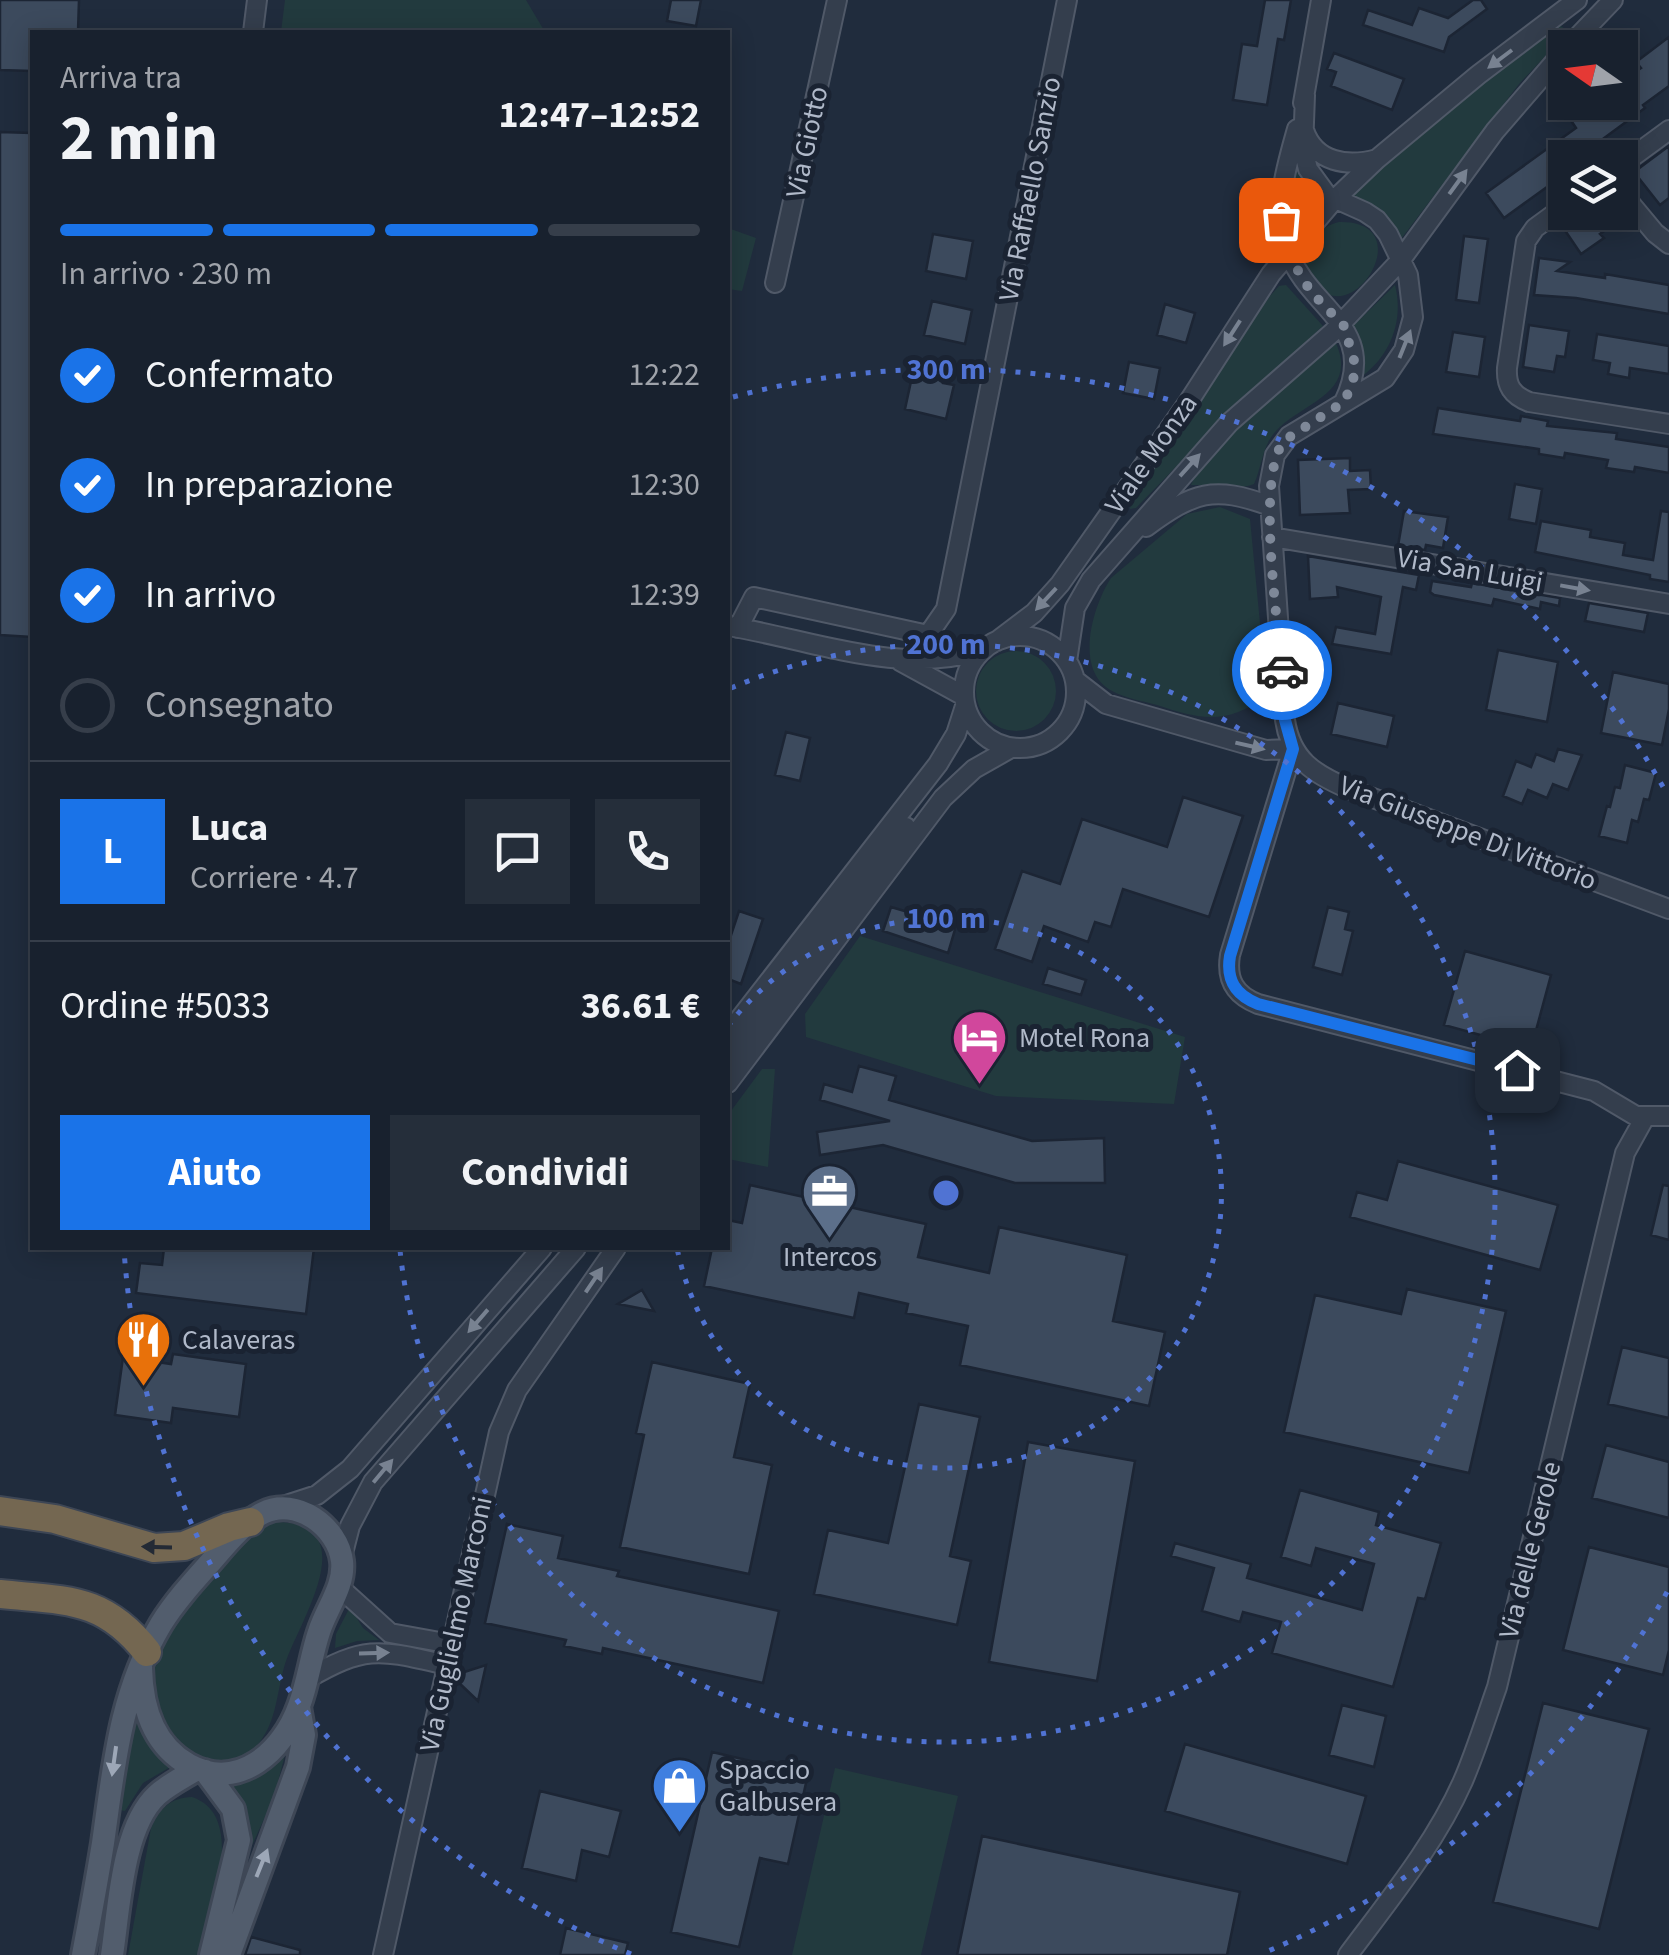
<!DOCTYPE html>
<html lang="it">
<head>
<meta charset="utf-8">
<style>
  body { margin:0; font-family:"Source Sans 3",sans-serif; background:#252e3a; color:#f1f3f6; height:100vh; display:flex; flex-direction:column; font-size:38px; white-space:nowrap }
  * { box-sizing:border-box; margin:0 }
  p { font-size:32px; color:#9fa3aa }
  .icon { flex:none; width:55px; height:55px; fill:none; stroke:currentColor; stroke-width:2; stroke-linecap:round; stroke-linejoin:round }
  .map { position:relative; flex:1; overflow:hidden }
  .details { position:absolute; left:30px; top:30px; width:700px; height:1220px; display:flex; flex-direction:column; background:#18212e; border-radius:0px; box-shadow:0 5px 25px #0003,0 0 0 2px #363e4a }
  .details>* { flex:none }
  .needle { width:65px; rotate:284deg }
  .fabs { position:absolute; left:1548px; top:30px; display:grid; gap:20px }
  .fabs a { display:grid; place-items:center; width:90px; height:90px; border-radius:0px; background:#18212e; box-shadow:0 5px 25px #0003,0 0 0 2px #363e4a; font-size:50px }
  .pin { position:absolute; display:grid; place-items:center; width:85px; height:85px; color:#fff; margin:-42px; border-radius:20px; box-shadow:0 5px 15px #0006 }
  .courier { position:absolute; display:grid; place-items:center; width:100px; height:100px; margin:-50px; border:8px solid #1a73e8; border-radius:50%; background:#fff; color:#222; box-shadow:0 2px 12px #0007 }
  .head em { font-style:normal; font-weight:700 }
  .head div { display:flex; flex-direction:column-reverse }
  .head { display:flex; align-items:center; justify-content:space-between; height:170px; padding:0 30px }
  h1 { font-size:65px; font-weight:700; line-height:75px }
  .bar { display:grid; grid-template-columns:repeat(4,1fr); gap:15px 10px; align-content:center; height:120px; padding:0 30px }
  .bar i { height:12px; border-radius:8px; background:#363e4a }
  .bar .selected { background:#1a73e8 }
  .bar p { grid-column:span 4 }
  .line { display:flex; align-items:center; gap:25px; padding:0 30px; border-top:2px solid #363e4a }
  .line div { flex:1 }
  .round { display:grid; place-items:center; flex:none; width:105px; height:105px; border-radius:0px; background:#252e3a }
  ol { padding:0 30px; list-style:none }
  li { display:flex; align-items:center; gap:30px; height:110px }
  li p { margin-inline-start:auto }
  li .icon { padding:10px; border-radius:50%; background:#1a73e8; color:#fff; stroke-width:4 }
  li:last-child { color:#9fa3aa }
  li i { width:55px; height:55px; border:5px solid #363e4a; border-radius:50% }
  .primary-button { display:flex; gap:20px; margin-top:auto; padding:20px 30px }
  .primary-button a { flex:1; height:115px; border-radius:0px; background:#1a73e8; color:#fff; font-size:40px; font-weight:700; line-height:115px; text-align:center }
  .primary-button a+a { background:#252e3a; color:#f1f3f6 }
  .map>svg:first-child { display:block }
  .green { fill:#223a3e }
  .building { fill:#3c4a5d; stroke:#1c2534; stroke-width:2.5 }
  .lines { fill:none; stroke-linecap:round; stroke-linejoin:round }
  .minor-casing { stroke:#505968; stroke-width:22 }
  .major-casing { stroke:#3e4756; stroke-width:28 }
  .highway-casing { stroke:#3d4655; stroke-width:32 }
  .minor { stroke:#343e4d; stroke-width:18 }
  .major { stroke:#525d6d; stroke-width:22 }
  .highway { stroke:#746751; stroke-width:28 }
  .oneway { fill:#788291 }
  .oneway2 { fill:#232a35 }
  .oneway3 { fill:#9da7b7 }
  .done { stroke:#7e8898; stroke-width:10; stroke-dasharray:0 18 }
  .route { stroke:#1a73e8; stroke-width:12 }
  .ring { fill:none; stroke:#5073d3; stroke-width:5; stroke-dasharray:5 10 }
  .labels { text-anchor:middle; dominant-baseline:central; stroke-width:10; stroke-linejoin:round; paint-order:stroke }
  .street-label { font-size:28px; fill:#b0b9c9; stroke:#1a2332 }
  .poi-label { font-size:28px; fill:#b0b9c9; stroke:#1a2332; text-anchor:start }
  .centre { fill:#5073d3; stroke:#1a2332; stroke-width:5 }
  .ring-label { font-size:30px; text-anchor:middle; font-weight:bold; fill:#5073d3; stroke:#1a2332; stroke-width:10; stroke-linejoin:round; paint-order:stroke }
</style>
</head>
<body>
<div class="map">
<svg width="1669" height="1955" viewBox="0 0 1669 1955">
  <rect width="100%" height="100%" fill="#202c3d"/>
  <path class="green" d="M285,0H526L545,32H281Z
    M1557,24L1569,31L1519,84L1401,239L1377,209L1349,197L1373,172Z
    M1297,172L1318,201L1295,226L1290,224L1294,173Z
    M1339,222C1419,220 1357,326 1319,288C1294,263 1306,231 1339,222Z
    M728,228L756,238L742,291L728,289Z
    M1286,285L1323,326L1237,404L1136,508L1130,509L1131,501L1270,296L1279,286Z
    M1395,285C1404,320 1391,355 1361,377L1350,329Z
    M1335,341C1360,394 1302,402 1275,432C1262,447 1262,467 1254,484C1239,491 1209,484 1191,485C1209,443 1298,374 1335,341Z
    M1220,507L1250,519L1267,696C1226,725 1202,720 1157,705C1142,701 1125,698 1112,691C1073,671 1093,605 1111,578L1187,514Z
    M976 691a40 40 0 1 1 80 0a40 40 0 1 1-80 0Z
    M860,936L1185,1037L1174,1104L996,1096L806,1037L805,1014Z
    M762,1069H775L768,1167L728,1159V1115Z
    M273,1522C368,1521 299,1621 285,1664C277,1690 277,1721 259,1743C211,1799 143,1721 155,1665C165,1618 227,1559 261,1528Z
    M350,1607L363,1628L379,1640L357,1641L335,1648L336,1634Z
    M134,1718L146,1738L172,1766L143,1783L125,1811L115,1809Z
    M287,1747L274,1797L249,1852L247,1812L230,1785L256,1777Z
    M835,1768L958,1796L921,1955H792Z
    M192,1797C249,1816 209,1914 199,1955H128L151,1828C160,1808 170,1798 192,1797Z"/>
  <path class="building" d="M0,0H79L78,32H32V71L0,70Z
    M671,0H701L696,26L667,21Z
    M1265,0H1291L1284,40L1278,39L1267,105L1233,100L1242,44L1257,46Z
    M1473,0H1481L1487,9L1449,37L1444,52L1363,25L1368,10L1412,25L1419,8L1448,18Z
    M1669,37V86L1643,105L1645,108L1577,158H1565V174L1504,218L1486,193L1576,128L1570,119L1593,102H1620V83L1641,68L1636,62Z
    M1334,53L1404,79L1392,110L1331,86L1336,72L1327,69Z
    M0,132L32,133V637L0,635Z
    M1669,146V198L1660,205L1634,172Z
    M1580,212H1611L1618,221L1600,234L1604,238L1581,254L1562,226Z
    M933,234L973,241L966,279L926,271Z
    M1464,236L1488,239L1479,303L1456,300Z
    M1539,258L1570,262L1557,271L1605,278V274L1669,285V314L1576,298L1534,295Z
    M932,301L972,310L965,344L924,335Z
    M1165,304L1195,313L1186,343L1157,335Z
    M1529,325L1569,331L1565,357L1557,356L1554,372L1523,367Z
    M1453,332L1485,337L1479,377L1446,372Z
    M1597,334L1669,346V374L1630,368L1629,378L1608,374L1610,363L1593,360Z
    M1129,362L1160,368L1154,399L1123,393Z
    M928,370L945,373L943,383L954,385L946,419L905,409L913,372L926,375Z
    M1438,408L1520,421L1521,416L1548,421L1547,426L1617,433L1616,439L1669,447V473L1635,467L1634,472L1606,468L1608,460L1565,453L1564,458L1539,454V449L1433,434Z
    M1350,458V471L1370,470L1371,489L1348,490L1350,513L1300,515L1298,460Z
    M1515,484L1542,489L1536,524L1509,519Z
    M1404,511L1448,517L1443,548L1426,545L1425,550L1398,546Z
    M1661,511L1669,512V582L1650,579V575L1535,552L1541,521L1591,530L1590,537L1625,543L1623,555L1653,560Z
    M1308,556L1419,575L1416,590L1403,587L1391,654L1332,644L1336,627L1375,634L1381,597L1337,587L1338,597L1310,599Z
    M1432,581L1471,587L1472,583L1560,598L1559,606L1541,602L1540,609L1494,599L1492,606L1434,595L1430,592Z
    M1589,603L1648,613L1644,632L1585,621Z
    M1498,650L1558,662L1547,722L1486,710Z
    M1613,672L1669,684V709L1662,745L1601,733Z
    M1338,703L1394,716L1387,747L1331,734Z
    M786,732L810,738L800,781L775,775Z
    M1558,749L1582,755L1568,790L1553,784L1547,798L1528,790L1522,804L1503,796L1516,761L1531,767L1536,754L1554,761Z
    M1625,765L1656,773L1649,800L1644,799L1638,822L1632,820L1627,843L1599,836L1607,806L1610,807L1615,787L1620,788Z
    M1183,797L1243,816L1209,917L1123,889L1111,927L1095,922L1088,942L1044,926L1032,962L995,949L1022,871L1060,884L1082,819L1167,847Z
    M891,907L956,926L948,953L883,931Z
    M1328,907L1349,912L1345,929L1353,931L1342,975L1313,967Z
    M739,911L763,919L741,984L728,979V944Z
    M1465,951L1551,975L1531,1049L1444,1025Z
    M1048,968L1086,980L1081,995L1043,984Z
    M859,1066L896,1076L889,1100L1032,1141L1104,1138L1105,1183H1015L883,1145L820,1155L817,1132L890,1121L820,1100L824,1084L852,1092Z
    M1398,1161L1558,1205L1540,1270L1350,1217L1357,1192L1387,1200Z
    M750,1185L926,1224L918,1257L989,1273L999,1227L1127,1255L1113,1321L1165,1332L1149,1406L960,1365L968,1326L906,1313L908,1304L859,1293L854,1318L704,1286L712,1248H728V1220L742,1223Z
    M1663,1185L1669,1186V1240L1651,1235Z
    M164,1248H314L306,1314L136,1293L140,1263L162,1265Z
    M1407,1289L1506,1311L1469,1473L1284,1432L1315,1295L1401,1314Z
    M642,1290L654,1311L618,1304Z
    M1622,1347L1669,1358V1418L1608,1404Z
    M173,1354L246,1364L239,1417L173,1408L171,1423L115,1415L123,1357L171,1364Z
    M652,1362L750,1384L734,1457L772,1465L749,1574L620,1547L644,1435L636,1433Z
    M919,1404L980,1417L950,1556L971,1561L957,1625L814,1594L828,1530L888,1543Z
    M1028,1442L1135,1461L1097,1681L989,1662Z
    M1606,1445L1669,1462V1518L1592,1498Z
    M1300,1490L1379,1512L1376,1525L1441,1543L1425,1599L1418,1598L1393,1687L1272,1653L1281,1622L1243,1612L1240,1622L1202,1611L1214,1568L1171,1556L1175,1543L1251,1564L1247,1578L1362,1610L1374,1564L1316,1548L1311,1566L1281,1557Z
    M507,1524L563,1536L558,1558L619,1571L617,1576L779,1611L763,1683L603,1648L602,1654L564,1646L566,1640L485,1623Z
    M1589,1547L1669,1567V1650L1663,1675L1563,1650Z
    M486,1665L478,1701L457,1681L458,1674Z
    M1543,1703L1649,1729L1599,1929L1493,1902Z
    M1342,1705L1386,1716L1374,1767L1329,1755Z
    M1185,1744L1366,1796L1347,1864L1165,1811Z
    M712,1752L808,1774L788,1864L760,1858L739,1947L671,1932Z
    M540,1791L621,1811L609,1857L582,1850L576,1881L522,1868Z
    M982,1836L1240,1892L1227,1955H957Z
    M566,1928L628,1943L625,1955H560Z
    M251,1937L300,1950V1955H245Z"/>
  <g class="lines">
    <defs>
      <path id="minor" d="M253,32L257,0
        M1567,48L1613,0
        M1305,95L1303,149L1308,169L1327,195L1365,212L1377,220L1388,234L1408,275L1413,317L1404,350L1385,378L1289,436L1275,455L1269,486L1285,720C1291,760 1314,774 1349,789L1669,909
        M1303,103L1321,0
        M1297,129C1286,168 1272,212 1288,252C1311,311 1380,327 1344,402
        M1304,130C1315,163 1348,167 1377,159
        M1620,166L1669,130
        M1620,191L1655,233L1669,244
        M1565,206L1535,228L1526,241L1507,368C1506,386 1512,395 1529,402L1669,424
        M775,283L837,0
        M1146,527C1194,492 1213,485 1270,506
        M1272,537L1669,604
        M728,626C813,640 897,676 983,650
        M738,628L754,597L928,635L946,609L1067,0
        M964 692a56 56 0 1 1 112 0a56 56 0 1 1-112 0Z
        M997,641L1034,613L1060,584L1189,401L1271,274L1334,200L1377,159L1478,75L1577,0
        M900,661L964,696
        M1067,661L1075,608L1091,580L1229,423L1333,332L1400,261L1495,131L1565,50
        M1075,680L1106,704L1266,750L1293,749
        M1293,749L1230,955C1226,980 1235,995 1258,1004L1594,1091L1636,1116H1669
        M728,1034L938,764L956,734L965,706
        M728,1055L906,827
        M728,1083L943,798L974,769L1011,748
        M280,1507L317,1495L350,1469L542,1248
        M342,1557L350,1526L373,1482L576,1248
        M338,1586L390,1633L451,1644
        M307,1679C367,1644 380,1650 447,1665
        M383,1955L499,1432L517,1390L616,1248
        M1348,1955C1389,1900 1435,1844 1463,1781C1476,1751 1486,1718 1497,1687L1625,1153L1645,1117"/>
      <path id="major" d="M205,1771L233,1809L239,1840L211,1955
        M83,1955C90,1918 97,1880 103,1843C114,1766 120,1693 161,1624C174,1603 191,1584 208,1565C224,1547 241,1524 263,1513C296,1496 338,1527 342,1561C345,1586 326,1609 319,1632C311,1656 308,1682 299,1706C283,1751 239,1792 189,1765C153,1745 142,1708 141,1668
        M112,1955C119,1910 122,1827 157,1795C168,1785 184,1777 197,1769
        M229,1955L298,1767L304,1735L299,1707"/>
      <path id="highway" d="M0,1511L55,1519L154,1548L184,1546L229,1527L250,1522
        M0,1594C66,1601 103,1596 147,1652"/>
    </defs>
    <use href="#minor" class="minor-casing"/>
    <use href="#major" class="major-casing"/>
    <use href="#highway" class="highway-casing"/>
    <use href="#minor" class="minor"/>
    <use href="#major" class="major"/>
    <use href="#highway" class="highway"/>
  </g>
  <defs><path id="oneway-solid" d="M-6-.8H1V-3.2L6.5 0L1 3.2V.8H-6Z" transform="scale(2.5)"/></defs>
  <g class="oneway">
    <use href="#oneway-solid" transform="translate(1500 59) rotate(143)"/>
    <use href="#oneway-solid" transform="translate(1458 182) rotate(-54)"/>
    <use href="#oneway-solid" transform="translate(1232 333) rotate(123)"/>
    <use href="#oneway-solid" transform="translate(1405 344) rotate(-68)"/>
    <use href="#oneway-solid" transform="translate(1190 465) rotate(-48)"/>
    <use href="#oneway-solid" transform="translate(1575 588) rotate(10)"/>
    <use href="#oneway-solid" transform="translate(1046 599) rotate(133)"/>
    <use href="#oneway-solid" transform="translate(1250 746) rotate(13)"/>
    <use href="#oneway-solid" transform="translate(594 1280) rotate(-56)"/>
    <use href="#oneway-solid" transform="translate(478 1321) rotate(131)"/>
    <use href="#oneway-solid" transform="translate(383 1471) rotate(-50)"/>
    <use href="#oneway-solid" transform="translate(374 1653) rotate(-2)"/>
  </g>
  <use class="oneway2" href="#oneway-solid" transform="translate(157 1547) rotate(-178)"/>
  <g class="oneway3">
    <use href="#oneway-solid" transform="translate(114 1761) rotate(98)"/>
    <use href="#oneway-solid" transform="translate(262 1863) rotate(-68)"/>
  </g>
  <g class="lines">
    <path class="done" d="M1281,220L1288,254L1311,292L1344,326L1355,364L1353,382L1344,402L1285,440C1255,473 1278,622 1282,670"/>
    <path class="route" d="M1282,670L1285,720L1293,749L1230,956C1226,980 1235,995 1258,1004L1517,1070"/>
  </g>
  <g class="ring">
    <path d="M728 1026A275 275 0 1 1 677 1248"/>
    <path d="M731 688A549 549 0 1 1 400 1250"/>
    <path d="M1667 1592A824 824 0 0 1 1261 1954M631 1954A824 824 0 0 1 124 1250M733 397A824 824 0 0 1 1667 794"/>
  </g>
  <defs>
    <symbol id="hotel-pin" viewBox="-11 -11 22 30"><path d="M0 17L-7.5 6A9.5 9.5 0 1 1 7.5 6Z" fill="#d1479c" stroke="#1a2332"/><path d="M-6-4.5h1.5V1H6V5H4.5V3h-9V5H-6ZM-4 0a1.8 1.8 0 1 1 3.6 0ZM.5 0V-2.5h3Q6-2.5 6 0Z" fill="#fff"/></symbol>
    <symbol id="office-pin" viewBox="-11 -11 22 30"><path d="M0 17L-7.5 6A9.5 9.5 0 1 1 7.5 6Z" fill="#5c6f8a" stroke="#1a2332"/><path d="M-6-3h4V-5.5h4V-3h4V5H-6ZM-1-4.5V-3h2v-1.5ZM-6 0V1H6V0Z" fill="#fff"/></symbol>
    <symbol id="restaurant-pin" viewBox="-11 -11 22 30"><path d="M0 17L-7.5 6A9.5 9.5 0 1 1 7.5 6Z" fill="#e8710a" stroke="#1a2332"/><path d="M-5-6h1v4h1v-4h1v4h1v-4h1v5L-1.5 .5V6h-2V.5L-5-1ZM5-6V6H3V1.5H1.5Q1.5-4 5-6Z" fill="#fff"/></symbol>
    <symbol id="shop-pin" viewBox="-11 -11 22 30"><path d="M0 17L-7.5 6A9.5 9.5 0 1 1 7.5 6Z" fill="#3f7fe0" stroke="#1a2332"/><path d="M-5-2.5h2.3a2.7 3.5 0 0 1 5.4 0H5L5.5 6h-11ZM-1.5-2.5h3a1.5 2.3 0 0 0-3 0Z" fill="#fff"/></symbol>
  </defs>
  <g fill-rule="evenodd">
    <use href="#hotel-pin" x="948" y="1006" width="63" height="86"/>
    <use href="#office-pin" x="798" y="1160" width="63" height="86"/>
    <use href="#restaurant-pin" x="112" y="1308" width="63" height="86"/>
    <use href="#shop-pin" x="648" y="1754" width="63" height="86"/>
  </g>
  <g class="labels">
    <g class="street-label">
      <text transform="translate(807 142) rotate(-78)">Via Giotto</text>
      <text transform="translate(1030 189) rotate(-79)">Via Raffaello Sanzio</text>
      <text transform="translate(1151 454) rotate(-55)">Viale Monza</text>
      <text transform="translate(1470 570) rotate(10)">Via San Luigi</text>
      <text transform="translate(1468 833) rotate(21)">Via Giuseppe Di Vittorio</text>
      <text transform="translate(1530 1550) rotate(-76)">Via delle Gerole</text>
      <text transform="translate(456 1624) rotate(-78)">Via Guglielmo Marconi</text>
    </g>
    <g class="poi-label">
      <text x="1019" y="1038">Motel Rona</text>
      <text x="830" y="1257" text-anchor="middle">Intercos</text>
      <text x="182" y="1340">Calaveras</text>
      <text x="719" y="1770">Spaccio<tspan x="719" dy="32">Galbusera</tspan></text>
    </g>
  </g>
  <circle cx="946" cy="1193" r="15" class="centre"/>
  <g class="ring-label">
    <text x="946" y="379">300 m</text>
    <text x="946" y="654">200 m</text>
    <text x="946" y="928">100 m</text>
  </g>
</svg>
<div class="fabs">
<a><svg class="needle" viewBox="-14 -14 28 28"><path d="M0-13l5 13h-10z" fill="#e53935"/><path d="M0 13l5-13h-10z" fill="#9fa3aa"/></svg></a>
<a><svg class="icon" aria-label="layers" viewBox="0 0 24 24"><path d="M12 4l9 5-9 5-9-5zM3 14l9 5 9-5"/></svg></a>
</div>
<div class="pin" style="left:1281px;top:220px;background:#ea580c"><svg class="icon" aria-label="bag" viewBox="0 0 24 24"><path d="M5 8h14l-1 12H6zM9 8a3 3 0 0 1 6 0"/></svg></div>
<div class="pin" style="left:1517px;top:1070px;background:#1f2937"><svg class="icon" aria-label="home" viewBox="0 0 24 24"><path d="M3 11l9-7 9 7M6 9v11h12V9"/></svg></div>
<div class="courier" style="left:1282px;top:670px"><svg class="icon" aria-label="car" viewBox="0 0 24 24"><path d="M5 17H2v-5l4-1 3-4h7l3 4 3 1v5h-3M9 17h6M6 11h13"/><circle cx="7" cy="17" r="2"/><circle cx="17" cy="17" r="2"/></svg></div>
<section class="details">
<div class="head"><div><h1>2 min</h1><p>Arriva tra</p></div><em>12:47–12:52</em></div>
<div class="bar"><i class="selected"></i><i class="selected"></i><i class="selected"></i><i></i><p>In arrivo · 230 m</p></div>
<ol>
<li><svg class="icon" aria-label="check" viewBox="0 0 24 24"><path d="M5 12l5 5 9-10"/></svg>Confermato<p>12:22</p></li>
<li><svg class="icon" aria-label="check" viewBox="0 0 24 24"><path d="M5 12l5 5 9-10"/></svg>In preparazione<p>12:30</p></li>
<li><svg class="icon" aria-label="check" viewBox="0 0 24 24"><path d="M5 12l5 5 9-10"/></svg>In arrivo<p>12:39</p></li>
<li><i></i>Consegnato</li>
</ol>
<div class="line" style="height:180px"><b class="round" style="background:#1a73e8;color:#fff">L</b><div><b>Luca</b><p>Corriere · 4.7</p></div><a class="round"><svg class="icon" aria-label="chat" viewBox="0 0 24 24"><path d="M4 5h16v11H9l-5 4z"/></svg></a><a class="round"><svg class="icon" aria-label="phone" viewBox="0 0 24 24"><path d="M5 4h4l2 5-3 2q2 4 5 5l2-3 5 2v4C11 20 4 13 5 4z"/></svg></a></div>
<div class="line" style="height:130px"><div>Ordine #5033</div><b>36.61 €</b></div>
<div class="primary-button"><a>Aiuto</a><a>Condividi</a></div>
</section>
</div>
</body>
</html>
